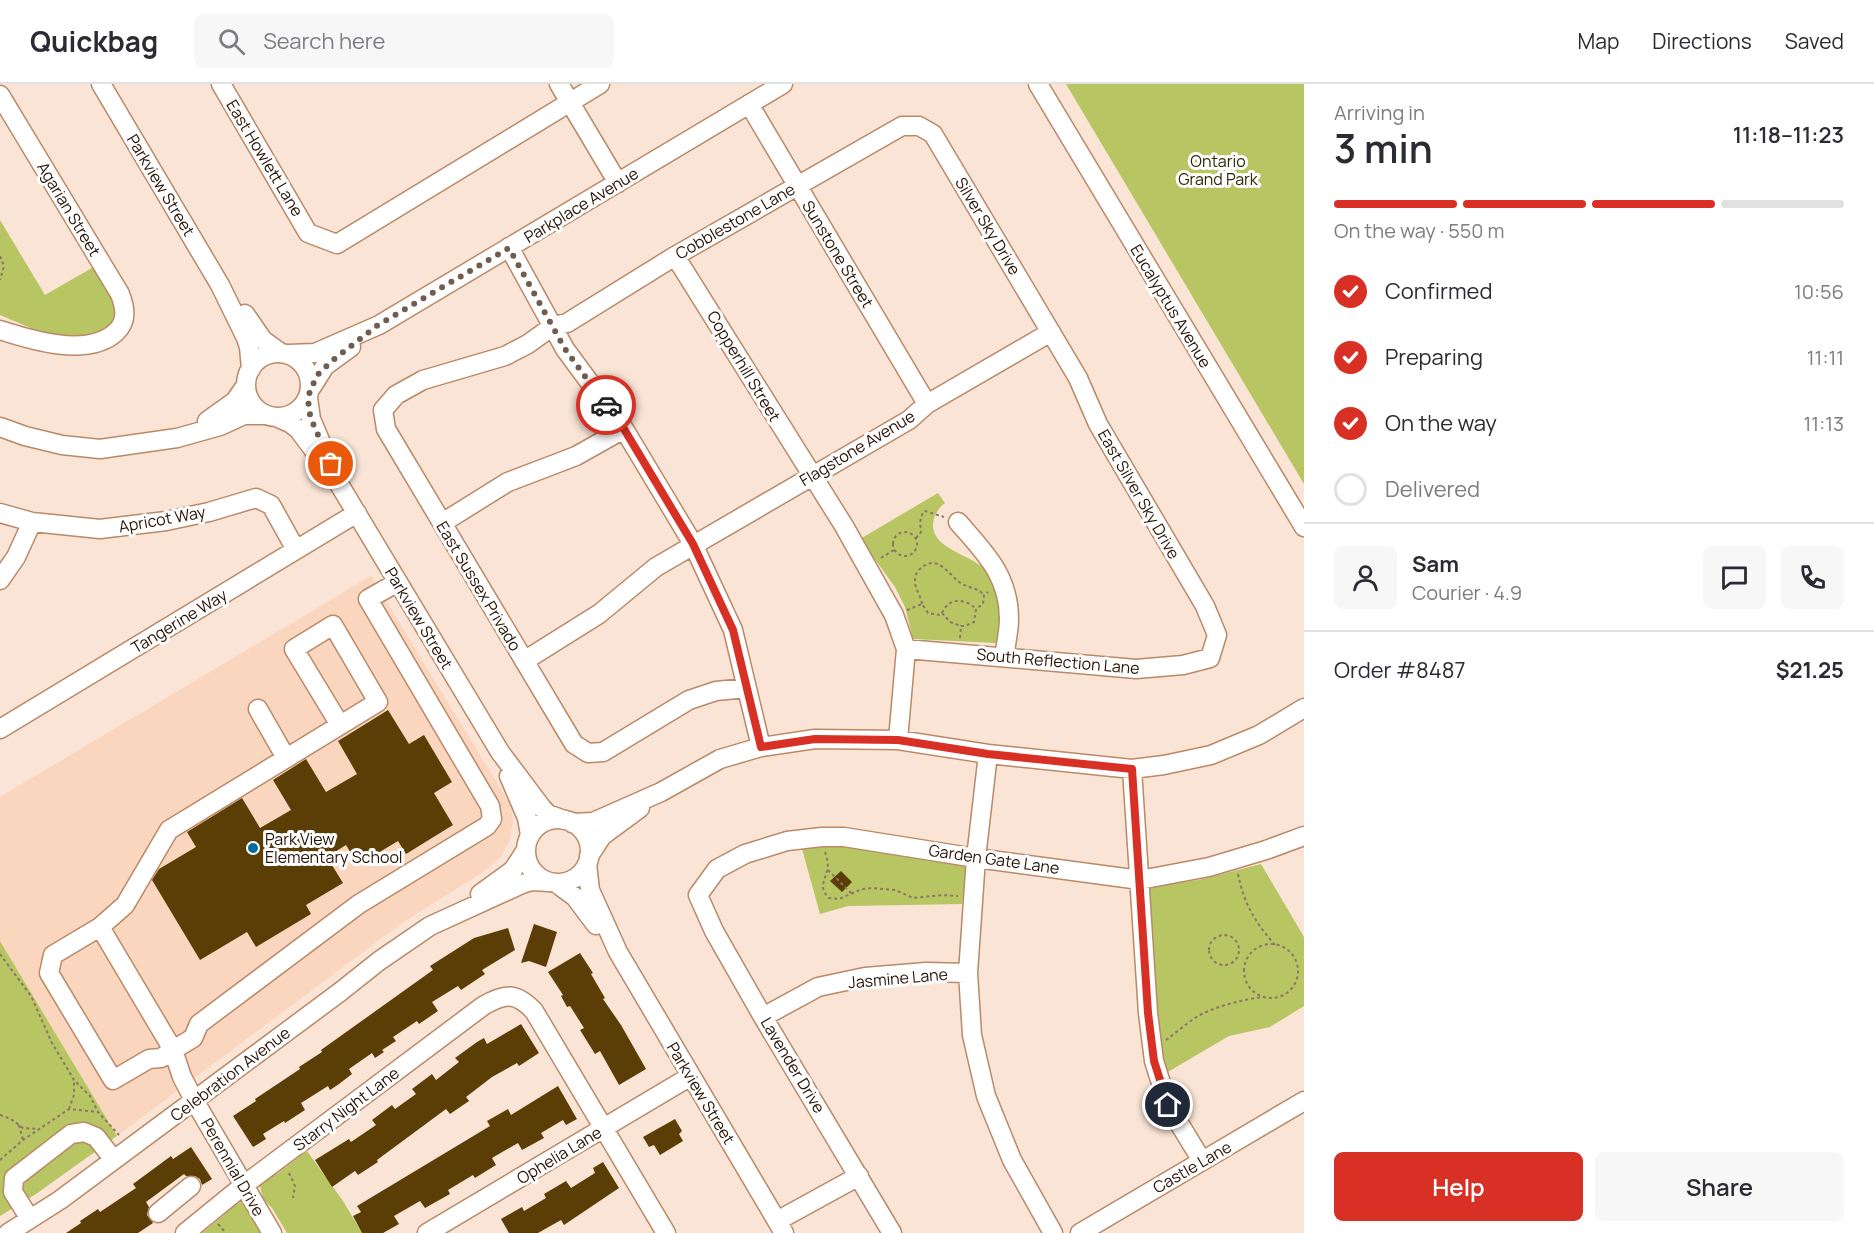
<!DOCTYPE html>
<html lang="en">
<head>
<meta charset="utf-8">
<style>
  body { margin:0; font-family:Manrope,sans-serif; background:#f7f7f7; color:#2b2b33; height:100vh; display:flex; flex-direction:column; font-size:22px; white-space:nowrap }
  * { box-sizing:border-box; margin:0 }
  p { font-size:20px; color:#7c7c81 }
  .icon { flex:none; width:33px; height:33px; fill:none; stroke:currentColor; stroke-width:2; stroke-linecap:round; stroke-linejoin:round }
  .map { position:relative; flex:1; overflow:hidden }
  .drawer { display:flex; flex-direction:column; background:#fff; width:570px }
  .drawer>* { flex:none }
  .pin { position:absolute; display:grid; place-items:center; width:51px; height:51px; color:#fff; margin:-26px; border:3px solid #fff; border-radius:50%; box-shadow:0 2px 6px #0007 }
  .courier { position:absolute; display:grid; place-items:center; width:60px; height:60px; margin:-30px; border:4px solid #d93025; border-radius:50%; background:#fff; color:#222; box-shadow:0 2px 8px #0007 }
  .headline em { font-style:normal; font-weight:600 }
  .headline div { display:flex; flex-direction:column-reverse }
  .headline { display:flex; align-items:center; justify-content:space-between; height:102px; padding:0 30px }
  h1 { font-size:39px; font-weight:600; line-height:45px }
  .bar { display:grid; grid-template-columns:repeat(4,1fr); gap:9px 6px; align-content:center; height:72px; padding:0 30px }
  .bar i { height:8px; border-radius:4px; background:#e1e1e2 }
  .bar .on { background:#d93025 }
  .bar p { grid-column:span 4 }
  .line { display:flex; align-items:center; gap:15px; padding:0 30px; border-top:2px solid #e1e1e2 }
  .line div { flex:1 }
  .round { display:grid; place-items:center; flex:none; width:63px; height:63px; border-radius:9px; background:#f7f7f7 }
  ol { padding:0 30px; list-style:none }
  li { display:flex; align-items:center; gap:18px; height:66px }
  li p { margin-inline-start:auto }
  li .icon { padding:6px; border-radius:50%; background:#d93025; color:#fff; stroke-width:4 }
  li:last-child { color:#7c7c81 }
  li i { width:33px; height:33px; border:3px solid #e1e1e2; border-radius:50% }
  .button { display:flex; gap:12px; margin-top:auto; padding:12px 30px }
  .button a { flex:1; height:69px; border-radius:9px; background:#d93025; color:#fff; font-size:24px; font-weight:600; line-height:69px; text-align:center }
  .button a+a { background:#f7f7f7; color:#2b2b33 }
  header { display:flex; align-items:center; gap:36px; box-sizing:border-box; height:84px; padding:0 30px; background:#fff; border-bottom:2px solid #e1e1e2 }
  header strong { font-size:28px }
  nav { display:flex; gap:33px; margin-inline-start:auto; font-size:21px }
  .search { width:420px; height:54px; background:#f7f7f7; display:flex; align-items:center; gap:15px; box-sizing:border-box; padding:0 21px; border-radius:9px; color:#7c7c81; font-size:22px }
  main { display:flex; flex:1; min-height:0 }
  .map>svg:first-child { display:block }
  .built { fill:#fad6be }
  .green { fill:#b7c563 }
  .building { fill:#5b3d06 }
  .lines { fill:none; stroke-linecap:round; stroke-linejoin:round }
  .minor-casing { stroke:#ba8967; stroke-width:21 }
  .path { stroke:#8b7769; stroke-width:2; stroke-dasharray:3 3; stroke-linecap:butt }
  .minor { stroke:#fff; stroke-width:18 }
  .done { stroke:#715d4f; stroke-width:6; stroke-dasharray:0 10.8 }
  .route { stroke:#d93025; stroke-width:8 }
  .poi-dot { fill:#026d9a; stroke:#fff; stroke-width:2 }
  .labels { text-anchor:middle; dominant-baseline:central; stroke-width:6; stroke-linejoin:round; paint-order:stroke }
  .street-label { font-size:16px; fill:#271407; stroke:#fff }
  .park-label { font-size:16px; fill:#282c00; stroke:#fff }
  .poi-label { font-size:16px; fill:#271407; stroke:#fff; text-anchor:start }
</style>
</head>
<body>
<header>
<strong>Quickbag</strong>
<div class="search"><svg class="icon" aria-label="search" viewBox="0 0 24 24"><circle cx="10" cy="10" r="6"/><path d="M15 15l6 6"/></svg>Search here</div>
<nav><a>Map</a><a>Directions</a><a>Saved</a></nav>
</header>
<main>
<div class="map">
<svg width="1304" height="1149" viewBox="0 0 1304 1149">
  <rect width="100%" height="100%" fill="#fae4d5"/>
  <path class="built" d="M371,492L511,722L513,737L510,755L501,773L483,788L402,839L117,1052L0,857V713Z"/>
  <path class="green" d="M1066,0H1304V400Z
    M0,136L45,211L97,181L122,231L100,252L65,253L52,251L33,245L0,231Z
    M938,409L945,419C932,429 928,446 941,458C956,472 984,476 993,496C1003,519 1000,536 996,559L913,555L905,523L895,503L860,455Z
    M843,761L877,765L967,783L962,820L848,822L820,830L802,765Z
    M1261,780L1304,853V922L1270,943L1229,952L1166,989L1157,955L1149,802L1199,796Z
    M0,857L117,1052L36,1110L0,1132Z
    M307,1067L343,1117L362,1149H287L272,1124L263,1115L260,1102C264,1095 270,1091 277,1090Z
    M241,1118L248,1120L263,1149H202L223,1132L228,1125Z"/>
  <path class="building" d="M388,626L409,660L424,651L452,698L434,709L453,741L406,770L398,757L358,781L346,761L327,773L343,799L306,821L311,830L256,863L247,848L200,876L152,796L159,785L196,763L187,748L242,714L260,744L291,726L273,696L306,675L326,708L357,690L338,657Z
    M841,787L852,798L842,808L830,797Z
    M534,840L557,848L546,883L529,877L521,879Z
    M508,844L515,866L482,886L485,890L461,906L458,902L432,918L438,927L419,940L417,937L393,953L396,957L382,966L384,968L375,974L372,969L349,985L352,990L339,1000L330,1006L328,1002L301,1019L305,1026L285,1039L284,1037L263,1050L266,1055L253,1063L233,1032L256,1017L255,1015L300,985L299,983L322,968L321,966L433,886L430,882L474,854Z
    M580,869L593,889L591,890L605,914L603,915L621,941L646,985L619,1001L600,967L595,970L580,946L584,944L570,922L567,923L561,912L563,911L548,888Z
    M521,940L539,969L519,982L517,979L492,993L466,1013L469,1017L450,1030L446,1025L377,1076L378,1078L358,1091L355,1087L332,1103L315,1076L349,1055L351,1058L376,1041L372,1036L392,1021L395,1025L416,1010L412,1005L432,990L436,996L459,978L455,974L477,958L484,954L487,960Z
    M558,1002L577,1035L566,1041L563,1036L541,1049L544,1054L522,1066L518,1059L492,1074L496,1081L475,1094L473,1091L448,1106L450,1110L425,1124L420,1117L394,1132L399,1140L383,1149H362L353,1132L361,1128L357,1122L490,1042L487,1037L508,1025L511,1031Z
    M675,1035L682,1047L679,1050L683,1057L660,1071L654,1061L649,1063L643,1053Z
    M191,1063L212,1095L202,1101L200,1095L195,1092H186L184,1090L146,1118L149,1123L147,1131L153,1139L138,1149H66L81,1139L80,1137L98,1125L100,1128L136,1104L133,1100L171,1072L173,1075Z
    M603,1078L619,1104L564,1141L561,1136L538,1149H509L501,1135L522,1123L524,1127L546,1114L544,1110L566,1097L571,1104L595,1089L593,1084Z"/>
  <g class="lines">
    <defs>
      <path id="minor" d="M101,0L220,201L246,254L249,263L251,285
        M221,0L308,149L337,160L600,0
        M559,0L618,99
        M1038,0L1304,443
        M0,11L120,210C125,223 128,237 116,248C88,274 31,256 0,246
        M749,20L927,320
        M509,163L565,265L624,345L693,460L733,546L761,663
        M675,172L844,442L894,531L906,565L898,656
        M245,230L263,256L281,269
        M246 301a32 32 0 1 1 64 0a32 32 0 1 1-64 0Z
        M288,270L315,269L379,241L783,0
        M311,304L325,282L351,263
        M308,314L311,335L325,368
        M276,333L290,339L298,345L339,400L500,668L542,724L548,730L564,736
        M207,337L235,317L246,301
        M0,343L25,352L62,361L100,365L177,354L220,342L244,331H266
        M0,429L32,438L100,445L166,437L209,428L256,414L271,421L296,466
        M958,438C984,468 1009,491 1009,535C1009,547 1006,560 1004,573
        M442,439L508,398L576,372L624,345
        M0,496L16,473L32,438
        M524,577L599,530L656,483L909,336L927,320L1051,248
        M747,604L716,607L689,616L603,668L588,669L574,660L386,345L383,326L396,311L423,296L505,272L528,260L553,242L567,239L675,172L902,42H919L933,50L1078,294L1098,340L1205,522L1217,551L1210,574L1183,581L1136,585L906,565
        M258,625L286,674
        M0,645L357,429
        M988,670L976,774L968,889L972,951L986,1012L1012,1076L1053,1149
        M1132,685L1148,929L1154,977L1168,1021L1202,1077
        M509,692L527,734L530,751
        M526 767a32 32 0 1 1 64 0a32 32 0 1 1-64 0Z
        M572,739L593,738L661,708L720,675L761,663L815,655L898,656L988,670L1132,685L1164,681L1211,671L1259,651L1304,624
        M589,772L602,752L640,724
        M587,780L590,806L618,868L784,1149
        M556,799L575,813L596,841
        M480,810L513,786L526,766
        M100,843L125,821L169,746L378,618L333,541L294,565L340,641
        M763,933L818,903L865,893L926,888L968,889
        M158,1129L191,1102
        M30,1135L13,1108L14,1094L71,1050L84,1048L96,1053L114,1076
        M777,1137L859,1092
        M8,1149L60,1116L340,908L379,877L430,842L522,800L532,797L549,798
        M185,1149L244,1101L483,922C505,909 516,908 534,927L666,1149
        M272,1149L194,1016L182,993L173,966L161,974L149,975L113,996L49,889L53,871L100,843L173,966L193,954L199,940L359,820L487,742L492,735L490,722L368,515L398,498
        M427,1149L691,992
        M892,1149L763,933L714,847L698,811L717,785L745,770L787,757L822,753H844L976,774L1140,796L1209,783L1266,766L1304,752
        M1080,1149L1304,1017"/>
    </defs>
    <use href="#minor" class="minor-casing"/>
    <path class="path" d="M0,172L4,182L0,196
      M893 460a12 12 0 1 1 24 0a12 12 0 1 1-24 0Z
      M916,454L921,448L920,438L923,428L925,427L944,433
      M881,474L894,466
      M922,520C921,512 915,505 915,498C915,493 916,488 920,485C936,469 948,489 959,498C967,504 977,503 984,511
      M907,526L922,520L928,529L940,531L942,529L950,538L961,542
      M942,529C949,513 965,514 976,525
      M960,554L961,542H965L974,538L976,525L983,520L984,511L988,508
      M825,768C827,774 829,781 827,787C824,799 819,804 829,814L839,815L862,805L872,804L895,806L913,814L942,811L958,812
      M828,786L851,809
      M1238,790C1244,820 1255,838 1275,861
      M1209 866a15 15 0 1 1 30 0a15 15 0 1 1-30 0Z
      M1244 887a27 27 0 1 1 54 0a27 27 0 1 1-54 0Z
      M0,870L31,912L52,959L74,996L90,1012L98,1028L119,1051
      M1166,956C1177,948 1188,938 1200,931C1220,921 1241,916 1263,913
      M69,1025L74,1011V996
      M0,1031L11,1035L23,1044L39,1045
      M19,1041L23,1056
      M0,1076L23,1056L69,1025L98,1028
      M289,1089L295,1102L293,1114
      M218,1140L226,1149"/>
    <use href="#minor" class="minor"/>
  </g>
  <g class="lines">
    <path class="done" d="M331,380L311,335L309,326L308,314L311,304L319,289L333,276L378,241L509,164L565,265L606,321"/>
    <path class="route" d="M606,321L624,345L693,460L733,546L761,663L815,655L898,656L988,670L1132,685L1148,929L1154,977L1168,1021"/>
  </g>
  <circle class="poi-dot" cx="253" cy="764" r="6"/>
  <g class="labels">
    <g class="street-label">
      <text transform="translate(265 74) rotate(59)">East Howlett Lane</text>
      <text transform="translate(161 101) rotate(59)">Parkview Street</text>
      <text transform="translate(581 121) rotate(-31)">Parkplace Avenue</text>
      <text transform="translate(69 125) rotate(59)">Agarian Street</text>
      <text transform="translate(735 137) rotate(-30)">Cobblestone Lane</text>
      <text transform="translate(988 142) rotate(59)">Silver Sky Drive</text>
      <text transform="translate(838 170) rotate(59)">Sunstone Street</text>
      <text transform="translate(1171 222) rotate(59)">Eucalyptus Avenue</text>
      <text transform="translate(744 282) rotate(59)">Copperhill Street</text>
      <text transform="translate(857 364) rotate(-31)">Flagstone Avenue</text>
      <text transform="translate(1139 410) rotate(60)">East Silver Sky Drive</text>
      <text transform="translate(162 435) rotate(-10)">Apricot Way</text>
      <text transform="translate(479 502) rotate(59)">East Sussex Privado</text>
      <text transform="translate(419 534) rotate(59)">Parkview Street</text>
      <text transform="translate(179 537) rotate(-31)">Tangerine Way</text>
      <text transform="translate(1058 577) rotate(5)">South Reflection Lane</text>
      <text transform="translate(994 775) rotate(8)">Garden Gate Lane</text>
      <text transform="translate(898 894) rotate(-5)">Jasmine Lane</text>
      <text transform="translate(793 981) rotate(59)">Lavender Drive</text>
      <text transform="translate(230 990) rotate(-37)">Celebration Avenue</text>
      <text transform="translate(701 1009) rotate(59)">Parkview Street</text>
      <text transform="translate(346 1025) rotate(-37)">Starry Night Lane</text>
      <text transform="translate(559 1071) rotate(-31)">Ophelia Lane</text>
      <text transform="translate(233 1083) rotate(60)">Perennial Drive</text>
      <text transform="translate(1192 1083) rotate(-30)">Castle Lane</text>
    </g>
    <g class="park-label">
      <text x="1218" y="77">Ontario<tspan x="1218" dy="18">Grand Park</tspan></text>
    </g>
    <g class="poi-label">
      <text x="265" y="755">Park View<tspan x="265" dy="18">Elementary School</tspan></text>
    </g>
  </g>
</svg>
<div class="pin" style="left:331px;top:380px;background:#ea580c"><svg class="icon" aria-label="bag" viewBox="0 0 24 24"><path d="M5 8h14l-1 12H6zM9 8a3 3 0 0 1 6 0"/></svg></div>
<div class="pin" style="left:1168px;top:1021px;background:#1f2937"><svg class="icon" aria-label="home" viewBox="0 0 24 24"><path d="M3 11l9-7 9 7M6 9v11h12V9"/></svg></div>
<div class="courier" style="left:606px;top:321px"><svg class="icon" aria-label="car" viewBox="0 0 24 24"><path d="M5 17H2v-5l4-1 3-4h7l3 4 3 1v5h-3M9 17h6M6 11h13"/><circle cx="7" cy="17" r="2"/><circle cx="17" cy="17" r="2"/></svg></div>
</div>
<section class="drawer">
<div class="headline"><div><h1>3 min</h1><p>Arriving in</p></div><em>11:18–11:23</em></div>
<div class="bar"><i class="on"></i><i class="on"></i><i class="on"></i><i></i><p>On the way · 550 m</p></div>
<ol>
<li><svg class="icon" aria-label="check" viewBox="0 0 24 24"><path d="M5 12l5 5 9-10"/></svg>Confirmed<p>10:56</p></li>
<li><svg class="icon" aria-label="check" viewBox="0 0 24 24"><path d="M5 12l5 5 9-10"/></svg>Preparing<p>11:11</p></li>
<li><svg class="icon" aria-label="check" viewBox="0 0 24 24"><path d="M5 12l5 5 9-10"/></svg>On the way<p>11:13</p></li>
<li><i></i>Delivered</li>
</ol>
<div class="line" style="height:108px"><a class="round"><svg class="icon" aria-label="person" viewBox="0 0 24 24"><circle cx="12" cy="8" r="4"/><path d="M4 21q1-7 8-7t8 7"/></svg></a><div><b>Sam</b><p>Courier · 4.9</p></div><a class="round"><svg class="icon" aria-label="chat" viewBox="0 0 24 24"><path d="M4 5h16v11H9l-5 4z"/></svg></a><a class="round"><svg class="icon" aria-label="phone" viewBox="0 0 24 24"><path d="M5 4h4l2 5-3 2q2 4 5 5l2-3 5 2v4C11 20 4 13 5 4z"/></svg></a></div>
<div class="line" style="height:78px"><div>Order #8487</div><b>$21.25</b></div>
<div class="button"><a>Help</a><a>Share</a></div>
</section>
</main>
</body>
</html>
